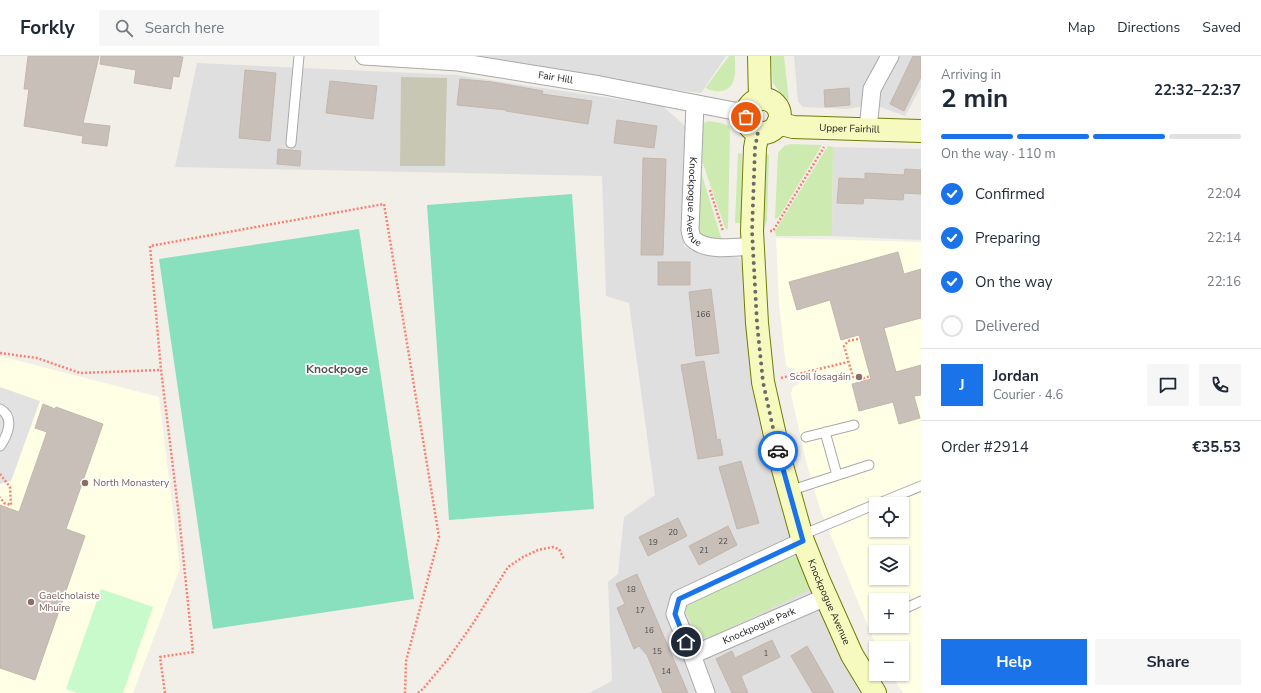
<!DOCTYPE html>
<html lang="en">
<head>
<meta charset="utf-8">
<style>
  body { margin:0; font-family:"Nunito Sans",sans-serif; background:#f6f6f7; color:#1f2937; height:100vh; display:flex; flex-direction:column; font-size:15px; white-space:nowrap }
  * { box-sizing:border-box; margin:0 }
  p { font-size:13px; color:#747a83 }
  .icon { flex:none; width:22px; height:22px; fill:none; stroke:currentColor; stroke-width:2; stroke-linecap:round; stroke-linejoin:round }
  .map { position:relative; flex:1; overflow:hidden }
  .panel { display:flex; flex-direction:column; background:#fff; width:340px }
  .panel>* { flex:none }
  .buttons { position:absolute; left:869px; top:441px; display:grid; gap:8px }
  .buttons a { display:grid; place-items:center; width:40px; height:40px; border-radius:0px; background:#fff; box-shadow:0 1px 3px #0004; font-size:20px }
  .pin { position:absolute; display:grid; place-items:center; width:34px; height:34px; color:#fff; margin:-17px; border:2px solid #fff; border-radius:50%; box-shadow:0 1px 4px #0007 }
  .courier { position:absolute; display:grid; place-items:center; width:40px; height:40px; margin:-20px; border:3px solid #1a73e8; border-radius:50%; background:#fff; color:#222; box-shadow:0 1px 5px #0007 }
  .headline em { font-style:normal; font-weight:700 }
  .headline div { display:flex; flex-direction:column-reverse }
  .headline { display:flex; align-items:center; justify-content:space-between; height:68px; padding:0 20px }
  h1 { font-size:26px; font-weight:700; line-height:30px }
  .bar { display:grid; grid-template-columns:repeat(4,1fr); gap:6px 4px; align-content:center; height:48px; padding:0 20px }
  .bar i { height:5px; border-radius:3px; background:#e0e1e3 }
  .bar .selected { background:#1a73e8 }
  .bar p { grid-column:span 4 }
  .line { display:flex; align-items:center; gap:10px; padding:0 20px; border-top:1px solid #e0e1e3 }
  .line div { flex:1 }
  .round { display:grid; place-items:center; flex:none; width:42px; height:42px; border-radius:0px; background:#f6f6f7 }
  ol { padding:0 20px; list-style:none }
  li { display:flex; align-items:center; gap:12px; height:44px }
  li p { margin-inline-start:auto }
  li .icon { padding:4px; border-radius:50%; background:#1a73e8; color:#fff; stroke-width:4 }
  li:last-child { color:#747a83 }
  li i { width:22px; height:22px; border:2px solid #e0e1e3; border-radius:50% }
  .action { display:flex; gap:8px; margin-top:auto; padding:8px 20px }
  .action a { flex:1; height:46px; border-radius:0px; background:#1a73e8; color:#fff; font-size:16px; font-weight:700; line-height:46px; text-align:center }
  .action a+a { background:#f6f6f7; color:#1f2937 }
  header { display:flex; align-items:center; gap:24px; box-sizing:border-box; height:56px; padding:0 20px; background:#fff; border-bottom:1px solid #e0e1e3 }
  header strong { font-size:19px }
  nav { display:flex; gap:22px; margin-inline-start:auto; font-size:14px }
  .search { width:280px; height:36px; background:#f6f6f7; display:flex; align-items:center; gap:10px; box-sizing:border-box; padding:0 14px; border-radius:0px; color:#747a83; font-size:15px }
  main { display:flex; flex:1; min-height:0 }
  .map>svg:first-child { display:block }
  .residential { fill:#e0dfdf }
  .education { fill:#ffffe5; fill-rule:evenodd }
  .construction { fill:#c7c7b4 }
  .grass { fill:#cdebb0 }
  .park { fill:#c8facc }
  .pitch { fill:#88e0be }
  .parking { fill:#e2e2e2 }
  .building { fill:#c7bfb8; stroke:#c4b6ab }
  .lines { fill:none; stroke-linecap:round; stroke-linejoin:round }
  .lane-casing { stroke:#a9a9a9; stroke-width:11 }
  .street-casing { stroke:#a9a9a9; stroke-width:19 }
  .secondary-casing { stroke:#707d05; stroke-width:24 }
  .path { stroke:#fa8072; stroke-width:2.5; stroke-dasharray:2 2; stroke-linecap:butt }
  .lane { stroke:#fff; stroke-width:9 }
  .street { stroke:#fff; stroke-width:17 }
  .secondary { stroke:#f7fabf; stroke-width:22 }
  .done { stroke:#6b6a68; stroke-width:4; stroke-dasharray:0 7.2 }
  .route { stroke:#1a73e8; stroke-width:5 }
  .education-dot { fill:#8d6e63; stroke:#fff; stroke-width:1.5 }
  .labels { text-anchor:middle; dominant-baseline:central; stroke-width:3.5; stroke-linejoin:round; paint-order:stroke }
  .number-label { font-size:8px; fill:#4b4948 }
  .street-label { font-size:10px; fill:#222; stroke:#fff }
  .education-label { font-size:10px; fill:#785e54; stroke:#fff; text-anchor:start }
  .quarter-label { font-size:12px; font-weight:bold; fill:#555; stroke:#fff }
</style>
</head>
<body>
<header>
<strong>Forkly</strong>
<div class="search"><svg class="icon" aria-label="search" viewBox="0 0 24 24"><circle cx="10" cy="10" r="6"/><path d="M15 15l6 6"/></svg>Search here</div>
<nav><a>Map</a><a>Directions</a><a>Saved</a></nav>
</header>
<main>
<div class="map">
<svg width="921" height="637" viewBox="0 0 921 637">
  <rect width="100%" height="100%" fill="#f2efe9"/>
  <path class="residential" d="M402,0H726L701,37Z
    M794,0H921V31L905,60L880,51L865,50L846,53L803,51L798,46Z
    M197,7L457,19L663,50L686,71L684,191L740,202L827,557L866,637H589L612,625L608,526L618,518L624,461L655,439L629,247L606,240L602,120L175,111Z
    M833,91L921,93V184L832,180Z"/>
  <path class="education" d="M776,182L921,186V637H903L891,618H902V592H877L820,453L806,405L791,338L793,331L799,328L794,312L790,313L786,310L779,248ZM876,448H902V474H876ZM876,496H902V522H876ZM876,544H902V570H876Z
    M0,300L159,341L180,512L133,637H0Z"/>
  <path class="construction" d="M401,21L447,22L445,110H400Z"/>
  <path class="grass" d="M729,0H735C735,13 738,34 720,35C716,36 711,34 707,33L706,31Z
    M771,0H784L789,45L781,38L773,27Z
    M709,65L721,67L729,70L730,75L728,174L725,172L697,90L699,71L705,66Z
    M791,88L822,89L779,161L776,163L775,162L778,97L784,90Z
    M828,90L833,91L832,180H776L775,175Z
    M738,97L742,98L741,167H735Z
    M766,98L769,99L767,164L764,173L763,164Z
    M696,99L722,185L697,179Z
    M787,502H797L804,508L811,528L805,536L709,582C694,579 692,567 685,554L693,543Z"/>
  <path class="park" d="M101,533L153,551L123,637H77L66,633Z"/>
  <path class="pitch" d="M572,138L594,453L449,464L427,149Z
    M359,173L414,543L213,573L159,203Z"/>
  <path class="parking" d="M0,331L40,345L11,425L0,428Z"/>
  <path class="building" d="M28,0H99L83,67L110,70L107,90L82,87L83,80L24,70L29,33H24Z
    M101,0H175L183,1L179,21L173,20L171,33L134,27L136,14L100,8Z
    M913,0H921V21L904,55L890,48Z
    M245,14L276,17L270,85L239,82Z
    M460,23L492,26L543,35L542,38L592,45L588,68L506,55V54L457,49Z
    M330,25L377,30L373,63L326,57Z
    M849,32L850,49L825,51L824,34Z
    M617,64L657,70L654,92L614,87Z
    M278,93L301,95L300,110L277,108Z
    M643,102L666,103L663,199H641Z
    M905,113L921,114V138L904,137L903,144L864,142L863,148L837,147L839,122L865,123V117L904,119Z
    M898,196L904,218L921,213V262L884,272L896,316L921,309V339L914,340L920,362L899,368L893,346L859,355L852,328L871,323L859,279L841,284L830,244L797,254L789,226Z
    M658,206H690V229H658Z
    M711,233L719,297L696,300L689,236Z
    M704,305L717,384L720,383L723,399L698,403L681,309Z
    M43,348L55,353L56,351L103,368L66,473L85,480L35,624L0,612V449L19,456L47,376L35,372Z
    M741,405L759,467L737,473L719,411Z
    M678,462L687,480L648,500L639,481Z
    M728,470L737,489L699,509L689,490Z
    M637,518L688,637H663L647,599L639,590L634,593L617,552L625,548L616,528Z
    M772,584L780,601L741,620L748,637H732L716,603L732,595L735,602Z
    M807,590L814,602L834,637H813L791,600Z"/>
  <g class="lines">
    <defs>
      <path id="lane" d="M291,87L299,0
        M0,353C15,361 8,379 0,390
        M825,376L837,419
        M806,381L854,369
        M789,435L869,409
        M877,448L921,430
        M802,479L876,448
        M902,554L921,545
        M875,568L876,567"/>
      <g id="street">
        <path id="s1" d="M364,0L458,6L600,29L734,55L747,56"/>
        <path id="s2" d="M695,48L690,174C691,178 691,181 693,183C706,196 736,191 753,190"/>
        <path d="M868,73L872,33L890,0"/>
        <path id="s3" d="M803,485L679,543L675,558L692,599L826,541"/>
        <path d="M692,599L706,637"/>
      </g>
      <g id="secondary">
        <path d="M759,0L760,43"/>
        <circle cx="763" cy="60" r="17"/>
        <path id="s4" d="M778,67L793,71L921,75"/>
        <path id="s5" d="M758,76L755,92L752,175L757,267L763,326L781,406L803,485L819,525L852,599L875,637"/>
      </g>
    </defs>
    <use href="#lane" class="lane-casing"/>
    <use href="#street" class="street-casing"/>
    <use href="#secondary" class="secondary-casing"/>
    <path class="path" d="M710,134L723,175
      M770,175H773L824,91
      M858,283L848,285L844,290L853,321L859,324L870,320
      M0,297L37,302L80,317L161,314
      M781,322L848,306
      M0,418L10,431L11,449L4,447L0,441
      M165,637L160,601L193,596L179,460L161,314L150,190L384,148L439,481L406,605L405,637
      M418,637L423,633L448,603L474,566L508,511L523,501L538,494L553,491L559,493L564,503"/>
    <use href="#lane" class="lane"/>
    <use href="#street" class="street"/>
    <use href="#secondary" class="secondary"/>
  </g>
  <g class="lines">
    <path class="done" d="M746,61L750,70L758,76L755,92L752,175L757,267L763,326L778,395"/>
    <path class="route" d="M686,586L675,558L679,543L803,485L778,395"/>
  </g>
  <g class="education-dot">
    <circle cx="859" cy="321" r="4"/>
    <circle cx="85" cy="427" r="4"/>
    <circle cx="31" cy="546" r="4"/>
  </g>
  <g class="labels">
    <g class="number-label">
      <text x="703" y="258">166</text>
      <text x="673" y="476">20</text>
      <text x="723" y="485">22</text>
      <text x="653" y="486">19</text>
      <text x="704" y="494">21</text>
      <text x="631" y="533">18</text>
      <text x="640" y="554">17</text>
      <text x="649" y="574">16</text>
      <text x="657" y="595">15</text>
      <text x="766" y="597">1</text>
      <text x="666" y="615">14</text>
    </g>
    <g class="street-label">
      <text stroke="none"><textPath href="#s1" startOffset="193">Fair Hill</textPath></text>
      <text stroke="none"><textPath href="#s4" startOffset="72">Upper Fairhill</textPath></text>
      <text stroke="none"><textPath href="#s2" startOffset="99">Knockpogue Avenue</textPath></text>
      <text stroke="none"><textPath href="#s5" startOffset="481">Knockpogue Avenue</textPath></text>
      <text stroke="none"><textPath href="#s3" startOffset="270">Knockpogue Park</textPath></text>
    </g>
    <g class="education-label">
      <text x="851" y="321" text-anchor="end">Scoil Íosagáin</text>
      <text x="93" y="427">North Monastery</text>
      <text x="39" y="540">Gaelcholaiste<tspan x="39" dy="12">Mhuire</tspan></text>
    </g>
    <g class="quarter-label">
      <text x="337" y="313">Knockpoge</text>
    </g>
  </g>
</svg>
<div class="buttons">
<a><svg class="icon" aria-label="locate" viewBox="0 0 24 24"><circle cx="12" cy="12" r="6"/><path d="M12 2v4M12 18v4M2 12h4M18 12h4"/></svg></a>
<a><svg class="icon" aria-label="layers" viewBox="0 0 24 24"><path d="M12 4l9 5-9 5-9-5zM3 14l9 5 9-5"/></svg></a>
<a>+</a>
<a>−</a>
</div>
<div class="pin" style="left:746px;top:61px;background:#ea580c"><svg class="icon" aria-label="bag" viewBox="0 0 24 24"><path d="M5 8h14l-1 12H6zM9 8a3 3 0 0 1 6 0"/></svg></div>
<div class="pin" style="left:686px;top:586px;background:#1f2937"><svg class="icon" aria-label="home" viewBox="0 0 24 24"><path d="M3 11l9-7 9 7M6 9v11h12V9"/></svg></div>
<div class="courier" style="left:778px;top:395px"><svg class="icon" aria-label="car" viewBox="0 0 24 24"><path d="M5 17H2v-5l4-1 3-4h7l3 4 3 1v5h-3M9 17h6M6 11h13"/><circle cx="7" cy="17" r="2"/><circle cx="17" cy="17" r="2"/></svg></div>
</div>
<section class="panel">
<div class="headline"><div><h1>2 min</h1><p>Arriving in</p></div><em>22:32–22:37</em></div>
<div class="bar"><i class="selected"></i><i class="selected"></i><i class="selected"></i><i></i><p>On the way · 110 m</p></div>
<ol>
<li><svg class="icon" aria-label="check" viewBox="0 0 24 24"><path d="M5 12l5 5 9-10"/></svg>Confirmed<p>22:04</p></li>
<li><svg class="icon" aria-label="check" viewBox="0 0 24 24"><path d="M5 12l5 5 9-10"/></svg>Preparing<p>22:14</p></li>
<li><svg class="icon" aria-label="check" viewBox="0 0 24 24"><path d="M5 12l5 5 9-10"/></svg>On the way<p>22:16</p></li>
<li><i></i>Delivered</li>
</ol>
<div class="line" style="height:72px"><b class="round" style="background:#1a73e8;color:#fff">J</b><div><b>Jordan</b><p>Courier · 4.6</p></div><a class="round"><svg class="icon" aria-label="chat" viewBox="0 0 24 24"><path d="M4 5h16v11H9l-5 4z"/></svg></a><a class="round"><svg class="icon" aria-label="phone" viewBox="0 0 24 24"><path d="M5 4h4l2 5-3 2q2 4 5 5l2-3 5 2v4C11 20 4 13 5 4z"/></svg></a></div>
<div class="line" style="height:52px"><div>Order #2914</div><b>€35.53</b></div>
<div class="action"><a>Help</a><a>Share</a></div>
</section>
</main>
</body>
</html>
